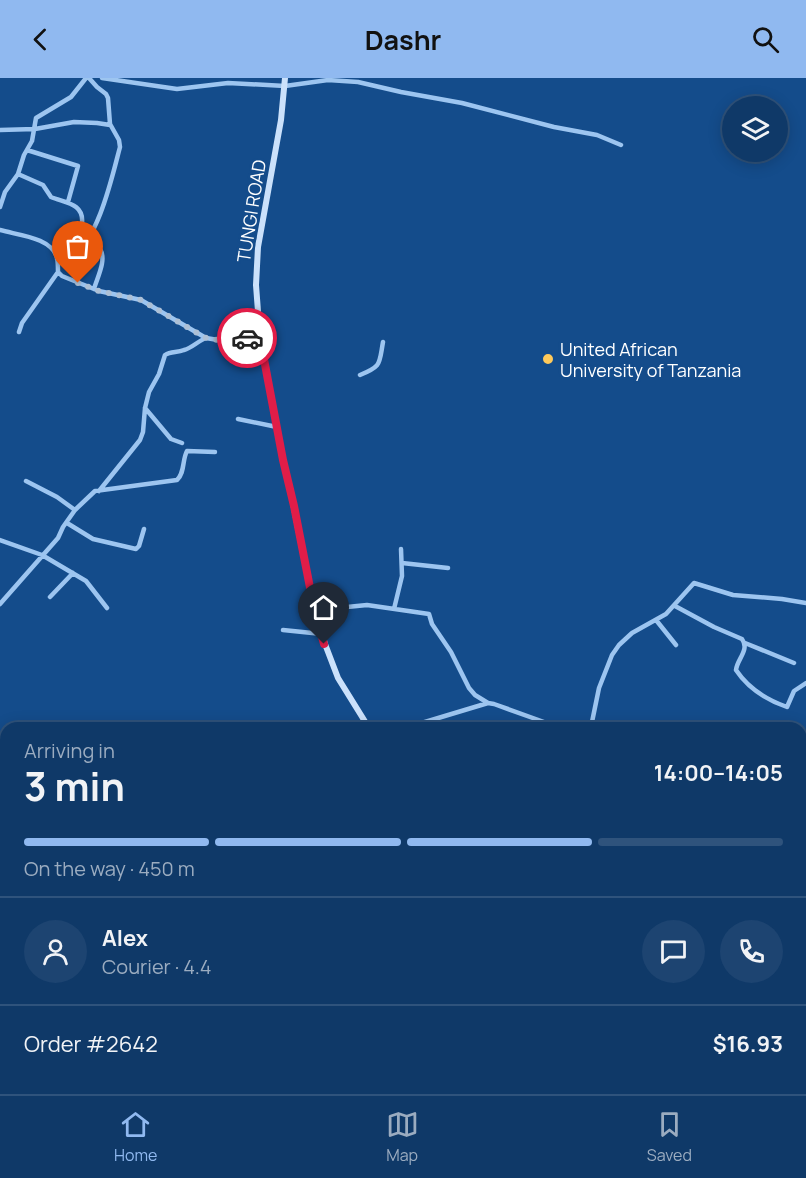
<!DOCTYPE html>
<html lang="en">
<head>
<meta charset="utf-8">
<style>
  body { margin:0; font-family:Manrope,sans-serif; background:#1d4471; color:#f1f3f6; height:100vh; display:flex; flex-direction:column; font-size:22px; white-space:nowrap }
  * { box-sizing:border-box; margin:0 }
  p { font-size:20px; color:#9bacc0 }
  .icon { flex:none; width:33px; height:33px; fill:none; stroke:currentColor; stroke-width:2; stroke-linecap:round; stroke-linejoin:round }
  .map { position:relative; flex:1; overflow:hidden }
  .panel { position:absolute; left:0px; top:644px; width:807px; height:374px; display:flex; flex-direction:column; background:#0f3968; border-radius:18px 18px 0 0; box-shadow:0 3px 15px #0003,0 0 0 2px #2f537c }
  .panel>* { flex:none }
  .buttons { position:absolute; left:722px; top:18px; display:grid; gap:12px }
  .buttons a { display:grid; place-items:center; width:66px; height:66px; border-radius:50%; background:#0f3968; box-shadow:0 3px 15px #0003,0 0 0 2px #2f537c; font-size:30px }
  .pin { position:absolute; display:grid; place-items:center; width:51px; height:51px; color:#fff; margin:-62px -26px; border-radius:50% 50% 50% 0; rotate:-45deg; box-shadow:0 0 6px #0007 }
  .pin .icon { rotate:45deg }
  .courier { position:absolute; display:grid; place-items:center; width:60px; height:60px; margin:-30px; border:4px solid #e11d48; border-radius:50%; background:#fff; color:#222; box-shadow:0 2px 8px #0007 }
  .summary em { font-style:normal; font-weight:700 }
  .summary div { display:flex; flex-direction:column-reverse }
  .summary { display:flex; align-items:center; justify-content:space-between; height:102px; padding:0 24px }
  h1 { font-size:39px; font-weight:700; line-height:45px }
  .bar { display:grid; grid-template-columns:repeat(4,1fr); gap:9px 6px; align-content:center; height:72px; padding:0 24px }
  .bar i { height:8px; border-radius:4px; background:#2f537c }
  .bar .on { background:#90b9f0 }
  .bar p { grid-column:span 4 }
  .line { display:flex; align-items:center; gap:15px; padding:0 24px; border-top:2px solid #2f537c }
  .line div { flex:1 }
  .round { display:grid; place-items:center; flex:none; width:63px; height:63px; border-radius:32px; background:#1d4471 }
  header { display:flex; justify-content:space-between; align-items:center; height:78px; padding:0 24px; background:#90b9f0; color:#111; font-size:27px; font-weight:700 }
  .tabs { display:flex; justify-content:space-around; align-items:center; height:84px; border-top:2px solid #2f537c; background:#0f3968; font-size:16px; color:#9bacc0 }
  .tabs a { display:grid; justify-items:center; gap:3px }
  .tabs .on { color:#90b9f0 }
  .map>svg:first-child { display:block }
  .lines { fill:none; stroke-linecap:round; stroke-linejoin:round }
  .minor { stroke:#9dc5f0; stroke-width:4.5 }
  .secondary { stroke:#cbe1fb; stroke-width:6 }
  .done { stroke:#adc0d6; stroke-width:6; stroke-dasharray:0 10.8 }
  .route { stroke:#e11d48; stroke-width:8 }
  .poi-dot { fill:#ffca5b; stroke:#144c8b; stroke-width:2 }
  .labels { text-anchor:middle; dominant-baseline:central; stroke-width:5; stroke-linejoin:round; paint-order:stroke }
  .street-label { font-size:18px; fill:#fff; stroke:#144c8b }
  .poi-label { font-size:18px; fill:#fff; stroke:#144c8b; text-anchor:start }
</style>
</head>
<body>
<header><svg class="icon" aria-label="back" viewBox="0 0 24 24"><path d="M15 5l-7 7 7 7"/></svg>Dashr<svg class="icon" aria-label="search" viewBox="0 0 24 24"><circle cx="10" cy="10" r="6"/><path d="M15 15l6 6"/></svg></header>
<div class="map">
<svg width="806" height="1016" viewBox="0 0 806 1016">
  <rect width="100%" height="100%" fill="#144c8b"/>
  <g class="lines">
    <path class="minor" d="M102,0L177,11L228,5L285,8L328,2L358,4L401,14L462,25L554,49L597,57L621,67
      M0,52L35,51L74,44L97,45L110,47
      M27,72L78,88L68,124
      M18,96L43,107L51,119C65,125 84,125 82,145C82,153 82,157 86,164
      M0,129L5,114L18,96L24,77L32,63L36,40L71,19L86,0
      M0,152C16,157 52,159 57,180C58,184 58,190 58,194L62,198L99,213L141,222L206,260L218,262L260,260
      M88,161C92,164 98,166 100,171C107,182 97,200 94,211
      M57,181C62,180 67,180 71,178C98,165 113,95 120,69L119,62L110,46L108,20L106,16L97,9L89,0
      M19,254L22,245L58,194
      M360,297C382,288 379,286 383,264
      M145,330L171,361L182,365
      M238,341L277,349
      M26,403L57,419L75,432
      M99,413L140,362L143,354L145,330L149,314L159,296L165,277C171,273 177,275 184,272C192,270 198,263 206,260
      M67,445L93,461L136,471L139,468L144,451
      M0,462L42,477L86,503L107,530
      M402,485L448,490
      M50,519L73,495
      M0,526L58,460L63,449L75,432L95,413L177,402C185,395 182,382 187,373L215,374
      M675,528L714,549L742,561C750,572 737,581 736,592C748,610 767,622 787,629L794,613L806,605
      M314,530L336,527L347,529L367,527L429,536L432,546L451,574L469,610L475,617L488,625
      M394,531L402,498L401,471
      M656,542L676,567
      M283,552L322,556
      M745,565L794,585
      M405,650L488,625L494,626L544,644L553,650
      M588,650L592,644L599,610L612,577L619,567L632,555L666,536L694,505L733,517L782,521L806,525
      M0,741L6,742
      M801,824L806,826
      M801,916L806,919
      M0,951L6,953
      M801,965L806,933
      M801,993L806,994
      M182,1011L186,1016
      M167,1016L173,1011
      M441,1016L442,1011
      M744,1016L759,1011"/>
    <path class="secondary" d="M285,0L281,42L258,169L256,207L260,260L283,382L290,410L314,530L325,566L338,600L369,650
      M560,1011L562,1016"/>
  </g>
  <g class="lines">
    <path class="done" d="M78,205L99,213L141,222L206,260L218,262L247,260"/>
    <path class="route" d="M247,260H260L283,382L294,428L314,530L324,566"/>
  </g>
  <circle class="poi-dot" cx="548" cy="281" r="6"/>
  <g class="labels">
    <g class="street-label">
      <text transform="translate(251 133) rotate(-81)">TUNGI ROAD</text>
    </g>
    <g class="poi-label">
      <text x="560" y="271">United African<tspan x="560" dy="21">University of Tanzania</tspan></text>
    </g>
  </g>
</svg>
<div class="buttons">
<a><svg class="icon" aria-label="layers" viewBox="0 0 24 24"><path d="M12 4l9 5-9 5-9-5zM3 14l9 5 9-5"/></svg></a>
</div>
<div class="pin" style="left:78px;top:205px;background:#ea580c"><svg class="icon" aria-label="bag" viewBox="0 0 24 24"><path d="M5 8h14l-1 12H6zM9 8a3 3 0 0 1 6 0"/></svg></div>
<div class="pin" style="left:324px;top:566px;background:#1f2937"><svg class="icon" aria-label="home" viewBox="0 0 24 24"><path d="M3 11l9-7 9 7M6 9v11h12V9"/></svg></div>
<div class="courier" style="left:247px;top:260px"><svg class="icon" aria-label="car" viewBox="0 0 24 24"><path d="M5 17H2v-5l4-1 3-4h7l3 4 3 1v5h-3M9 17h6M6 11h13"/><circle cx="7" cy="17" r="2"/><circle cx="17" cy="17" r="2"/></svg></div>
<section class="panel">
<div class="summary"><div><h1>3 min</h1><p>Arriving in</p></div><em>14:00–14:05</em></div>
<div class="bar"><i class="on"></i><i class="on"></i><i class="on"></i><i></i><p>On the way · 450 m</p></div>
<div class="line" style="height:108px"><a class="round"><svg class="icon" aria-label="person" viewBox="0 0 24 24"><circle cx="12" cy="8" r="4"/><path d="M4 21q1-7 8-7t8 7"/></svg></a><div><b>Alex</b><p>Courier · 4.4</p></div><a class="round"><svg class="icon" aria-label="chat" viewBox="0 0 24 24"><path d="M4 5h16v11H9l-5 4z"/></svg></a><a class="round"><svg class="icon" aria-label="phone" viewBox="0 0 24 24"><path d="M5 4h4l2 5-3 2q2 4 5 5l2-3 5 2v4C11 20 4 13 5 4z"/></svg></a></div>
<div class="line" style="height:78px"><div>Order #2642</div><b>$16.93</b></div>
</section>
</div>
<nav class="tabs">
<a class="on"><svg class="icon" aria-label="home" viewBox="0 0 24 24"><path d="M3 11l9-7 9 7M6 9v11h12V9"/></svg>Home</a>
<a><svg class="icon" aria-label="map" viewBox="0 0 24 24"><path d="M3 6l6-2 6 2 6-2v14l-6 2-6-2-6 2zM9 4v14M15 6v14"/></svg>Map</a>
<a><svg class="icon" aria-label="saved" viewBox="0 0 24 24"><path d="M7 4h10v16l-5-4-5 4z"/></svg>Saved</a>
</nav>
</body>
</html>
